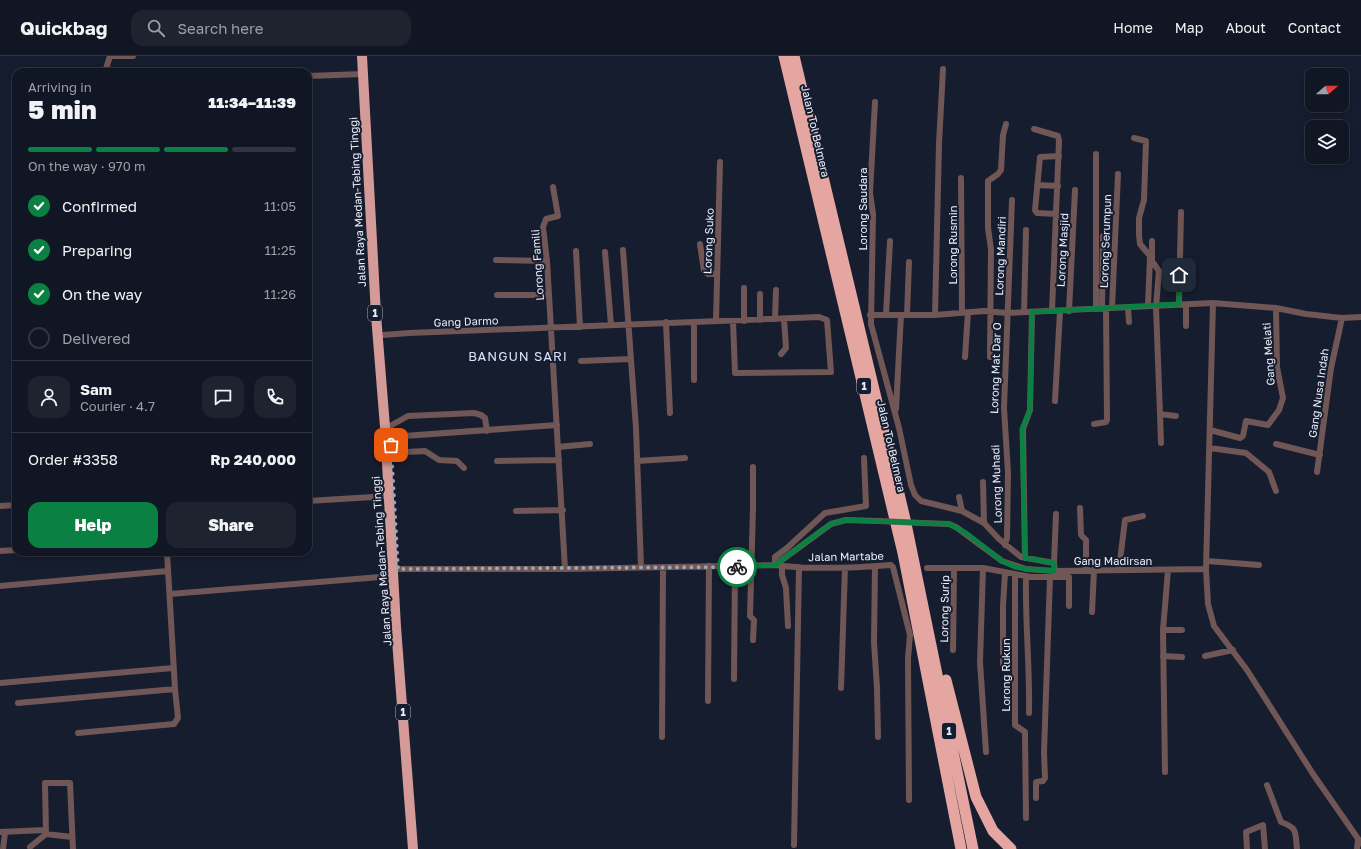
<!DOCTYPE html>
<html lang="en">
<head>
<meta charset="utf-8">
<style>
  body { margin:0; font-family:"Golos Text",sans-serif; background:#1e2330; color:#f1f3f6; height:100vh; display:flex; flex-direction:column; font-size:15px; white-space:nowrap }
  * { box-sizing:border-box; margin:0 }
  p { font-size:13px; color:#9c9fa6 }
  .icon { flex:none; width:22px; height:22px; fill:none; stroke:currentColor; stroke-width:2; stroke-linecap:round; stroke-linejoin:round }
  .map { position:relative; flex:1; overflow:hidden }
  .drawer { position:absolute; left:12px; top:12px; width:300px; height:488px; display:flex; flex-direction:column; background:#101623; border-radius:12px; box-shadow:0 2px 10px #0003,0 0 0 1px #303541 }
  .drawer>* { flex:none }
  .needle { width:26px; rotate:70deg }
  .buttons { position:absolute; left:1305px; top:12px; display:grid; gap:8px }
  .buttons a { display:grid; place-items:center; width:44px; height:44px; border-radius:8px; background:#101623; box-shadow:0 2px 10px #0003,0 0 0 1px #303541; font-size:20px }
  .pin { position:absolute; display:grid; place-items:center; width:34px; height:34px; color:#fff; margin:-17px; border-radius:8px; box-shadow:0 2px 6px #0006 }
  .courier { position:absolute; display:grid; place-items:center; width:40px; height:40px; margin:-20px; border:3px solid #0b8043; border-radius:50%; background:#fff; color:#222; box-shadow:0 1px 5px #0007 }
  .overview em { font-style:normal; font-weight:800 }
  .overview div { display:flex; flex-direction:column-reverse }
  .overview { display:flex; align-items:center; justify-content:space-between; height:68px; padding:0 16px }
  h1 { font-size:26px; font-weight:800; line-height:30px }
  .bar { display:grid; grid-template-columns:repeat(4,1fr); gap:6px 4px; align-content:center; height:48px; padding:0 16px }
  .bar i { height:5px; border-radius:3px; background:#303541 }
  .bar .selected { background:#0b8043 }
  .bar p { grid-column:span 4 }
  .line { display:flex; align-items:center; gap:10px; padding:0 16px; border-top:1px solid #303541 }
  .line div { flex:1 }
  .round { display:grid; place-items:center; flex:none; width:42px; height:42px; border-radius:12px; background:#1e2330 }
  ol { padding:0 16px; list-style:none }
  li { display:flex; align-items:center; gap:12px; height:44px }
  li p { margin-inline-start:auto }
  li .icon { padding:4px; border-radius:50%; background:#0b8043; color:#fff; stroke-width:4 }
  li:last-child { color:#9c9fa6 }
  li i { width:22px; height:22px; border:2px solid #303541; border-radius:50% }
  .primary-button { display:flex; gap:8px; margin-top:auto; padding:8px 16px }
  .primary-button a { flex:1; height:46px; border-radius:12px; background:#0b8043; color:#fff; font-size:16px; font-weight:800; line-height:46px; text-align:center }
  .primary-button a+a { background:#1e2330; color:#f1f3f6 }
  header { display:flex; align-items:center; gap:24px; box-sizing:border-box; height:56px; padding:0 20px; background:#101623; border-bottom:1px solid #303541 }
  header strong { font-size:19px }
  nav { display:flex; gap:22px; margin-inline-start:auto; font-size:14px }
  .search { width:280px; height:36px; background:#1e2330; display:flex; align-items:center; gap:10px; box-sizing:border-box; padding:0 14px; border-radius:12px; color:#9c9fa6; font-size:15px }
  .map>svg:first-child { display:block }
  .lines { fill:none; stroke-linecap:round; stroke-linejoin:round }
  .minor { stroke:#705655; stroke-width:6 }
  .trunk { stroke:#d49a97; stroke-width:10 }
  .motorway { stroke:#e5a6a2; stroke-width:11 }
  .minor-bridge { stroke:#705655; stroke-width:6 }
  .done { stroke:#9fa5b4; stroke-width:4; stroke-dasharray:0 7.2 }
  .route { stroke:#0b8043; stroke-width:5 }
  .labels { text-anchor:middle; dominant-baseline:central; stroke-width:4; stroke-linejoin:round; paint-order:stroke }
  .shield { fill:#161d2f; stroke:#aaafbe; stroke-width:1 }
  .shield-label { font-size:10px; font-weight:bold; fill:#e9eefb }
  .street-label { font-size:11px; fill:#e9eefb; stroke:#161d2f }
  .quarter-label { font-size:13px; letter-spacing:1px; fill:#d7e2fc; stroke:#161d2f }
</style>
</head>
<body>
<header>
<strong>Quickbag</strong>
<div class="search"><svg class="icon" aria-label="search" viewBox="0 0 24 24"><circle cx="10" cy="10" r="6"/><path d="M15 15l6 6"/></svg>Search here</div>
<nav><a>Home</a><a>Map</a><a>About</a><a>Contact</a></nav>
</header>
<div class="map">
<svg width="1361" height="793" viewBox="0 0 1361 793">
  <rect width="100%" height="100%" fill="#161d2f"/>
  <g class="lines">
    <path class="minor" d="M110,0H133
      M105,16L110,0
      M308,20L363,18
      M875,46L870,137L873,158L871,268L899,372L911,429L915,439L921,445L962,455L984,467L999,483L1021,501L1054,507L1055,515
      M1034,73L1058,80L1059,85L1052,255
      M1134,82L1146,85L1144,144L1139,162V179L1140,188L1150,200L1148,250
      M961,122L962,256
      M1037,129L1058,130
      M553,131L558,160L546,163L543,171L547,205L565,513
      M1057,158L1037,157L1035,154L1040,101L1059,100
      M1152,185V205L1159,215L1156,251L1160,358L1176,360
      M700,188L704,215L708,218H717
      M623,194L636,372L641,511
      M576,195L580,271
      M605,196L611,269
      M496,204L547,205
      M744,232V265
      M760,238V264
      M497,239H549
      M1213,247L1206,513L1208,548L1214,570L1247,614L1313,718L1361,787
      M1179,248L1181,156
      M1186,249V270
      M1102,252L1103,180L1106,178
      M1112,252L1118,118
      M1128,252L1129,266
      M1096,253V98
      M1069,255L1075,134
      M1024,256L1026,174
      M870,259H935L984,255L1007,257L1213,247L1276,252L1306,258L1342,262L1361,261
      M886,259L890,185
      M907,259L909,206
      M935,259L939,88L943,13
      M775,263L776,234
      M716,265L720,106
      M666,266L670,357
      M383,279L409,277L819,261L827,264L831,316L735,317L733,265
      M781,298L786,292L784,263
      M965,301L968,256
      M990,301L991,193L988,172V125L998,118L1001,114L1003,79L1006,68
      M581,305L631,303
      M694,324V267
      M1055,345L1060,255
      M896,353L901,259
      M1160,358L1161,387
      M1094,368L1106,366L1107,364L1106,252
      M390,370L408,360L474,357L481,359L485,362L487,375
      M1210,374L1240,382L1243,380L1246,365L1268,369L1279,354L1283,342L1277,311L1276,252
      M390,381L557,369
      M1276,388L1320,399
      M558,391L590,388
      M1210,392L1246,397L1269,416L1276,435
      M386,397L425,395L439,404L457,405L464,412
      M864,402L866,450L825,457L787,492L775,501V509C813,514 853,512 891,509L893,511L910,579L908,602L909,744
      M497,405L559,404
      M637,405L685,402
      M753,411V452L750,560L754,564L753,584
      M1317,416L1331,312L1342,262
      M983,426L984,467
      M959,441L962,455
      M308,445L389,440
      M0,450L16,449
      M1080,452L1081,479L1086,484V514
      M516,455L563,454
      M922,467L949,468L956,471L1002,505L1026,513L1055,515L1206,513
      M1005,489L1007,482L1008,417L1004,352L1012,144
      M0,495L16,494
      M1025,502L1023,373L1030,354L1032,256
      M1207,505L1259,509
      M1054,507L1056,458
      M782,510V519L786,532L788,570
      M875,510L874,586L877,632L878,681
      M927,512H983L1031,521H1069V550
      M983,512L980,606L986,696
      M393,513H565L775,509L831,468L846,464L879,465
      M1119,513L1125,464L1143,460
      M1015,520V669L1025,676V679L1026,762
      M1026,521C1025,567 1030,611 1029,657
      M0,530L168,515
      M170,538L393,520
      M1092,556L1094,514
      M1163,574H1182
      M953,594L954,512
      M1163,600L1182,601
      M1205,600L1233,594
      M1003,612V550L1005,517
      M734,623L735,511
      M0,627L173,612
      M841,632L845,512
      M708,645L709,510
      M18,647L175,633L167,496
      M78,677L174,668L178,662L175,633
      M662,681L663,511
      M1165,716L1163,574L1168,514
      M1267,729L1281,766C1298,772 1295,776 1297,793
      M1036,742V726L1043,725L1045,722L1044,696L1050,521
      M0,776L45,774
      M72,781L46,778L45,727H70L73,793
      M794,789L799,511
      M30,791L46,778
      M3,793L5,777
      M1247,793L1246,776L1263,769L1265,793
      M1357,793L1358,784"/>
    <path class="trunk" d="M362,0L376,259L385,371L396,571L413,793"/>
    <path class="motorway" d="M784,0L903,497L961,793
      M794,0L905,463L973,793
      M946,624L976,741L993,775L1011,793"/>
    <path class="minor-bridge" d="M879,465L922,467"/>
  </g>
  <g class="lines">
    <path class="done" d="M391,389L398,513L737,511"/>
    <path class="route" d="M737,511L775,509L822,474L831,468L846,464L949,468L966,477L1002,505L1015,511L1026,513L1054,515V507L1025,502L1022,373L1030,354L1032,256L1179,248V219"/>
  </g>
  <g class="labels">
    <g class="shield">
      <rect x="368" y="249" width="14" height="16" rx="3"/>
      <rect x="857" y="322" width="14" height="16" rx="3"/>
      <rect x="396" y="648" width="14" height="16" rx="3"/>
      <rect x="942" y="667" width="14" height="16" rx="3"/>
    </g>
    <g class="shield-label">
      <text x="375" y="257">1</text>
      <text x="864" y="330">1</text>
      <text x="403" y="656">1</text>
      <text x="949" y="675">1</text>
    </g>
    <g class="street-label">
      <text transform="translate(816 75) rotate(77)">Jalan Tol Belmera</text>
      <text transform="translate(357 146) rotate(-93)">Jalan Raya Medan-Tebing Tinggi</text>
      <text transform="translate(862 153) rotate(-90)">Lorong Saudara</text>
      <text transform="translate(708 185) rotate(-88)">Lorong Suko</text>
      <text transform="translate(1105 185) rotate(-88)">Lorong Serumpun</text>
      <text transform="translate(952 189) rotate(-90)">Lorong Rusmin</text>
      <text transform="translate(1062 194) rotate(-87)">Lorong Masjid</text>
      <text transform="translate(1000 200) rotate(-88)">Lorong Mandiri</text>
      <text transform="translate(537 209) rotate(-94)">Lorong Famili</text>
      <text transform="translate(466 265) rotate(-2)">Gang Darmo</text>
      <text transform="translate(1268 298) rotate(-94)">Gang Melati</text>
      <text transform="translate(995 312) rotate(-88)">Lorong Mat Dar O</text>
      <text transform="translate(1318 337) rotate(-82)">Gang Nusa Indah</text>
      <text transform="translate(892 390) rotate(77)">Jalan Tol Belmera</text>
      <text transform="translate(996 428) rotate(-92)">Lorong Muhadi</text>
      <text transform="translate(846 500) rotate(-1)">Jalan Martabe</text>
      <text x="1113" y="504">Gang Madirsan</text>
      <text transform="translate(381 505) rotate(-94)">Jalan Raya Medan-Tebing Tinggi</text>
      <text transform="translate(944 553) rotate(-89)">Lorong Surip</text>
      <text transform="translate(1005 619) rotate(-90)">Lorong Rukun</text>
    </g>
    <g class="quarter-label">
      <text x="518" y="300">BANGUN SARI</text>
    </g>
  </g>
</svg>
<div class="buttons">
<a><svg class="needle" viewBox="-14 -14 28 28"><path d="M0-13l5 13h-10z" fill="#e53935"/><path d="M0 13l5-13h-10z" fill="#9c9fa6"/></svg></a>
<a><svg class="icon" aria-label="layers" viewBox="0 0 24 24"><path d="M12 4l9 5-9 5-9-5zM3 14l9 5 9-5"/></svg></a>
</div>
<div class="pin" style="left:391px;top:389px;background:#ea580c"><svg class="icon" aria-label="bag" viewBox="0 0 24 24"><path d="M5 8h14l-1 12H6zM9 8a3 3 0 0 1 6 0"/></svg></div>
<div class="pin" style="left:1179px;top:219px;background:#1f2937"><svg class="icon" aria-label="home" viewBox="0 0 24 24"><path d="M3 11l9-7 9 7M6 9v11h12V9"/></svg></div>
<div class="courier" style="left:737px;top:511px"><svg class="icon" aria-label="bike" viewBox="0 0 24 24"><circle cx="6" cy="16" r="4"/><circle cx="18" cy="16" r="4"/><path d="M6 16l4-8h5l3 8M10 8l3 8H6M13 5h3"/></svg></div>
<section class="drawer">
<div class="overview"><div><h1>5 min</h1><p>Arriving in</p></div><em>11:34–11:39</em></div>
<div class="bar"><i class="selected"></i><i class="selected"></i><i class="selected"></i><i></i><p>On the way · 970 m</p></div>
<ol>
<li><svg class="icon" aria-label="check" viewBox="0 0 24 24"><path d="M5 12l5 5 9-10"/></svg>Confirmed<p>11:05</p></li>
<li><svg class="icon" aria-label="check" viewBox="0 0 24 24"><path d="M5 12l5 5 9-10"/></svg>Preparing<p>11:25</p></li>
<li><svg class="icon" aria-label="check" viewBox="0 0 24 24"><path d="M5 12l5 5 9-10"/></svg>On the way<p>11:26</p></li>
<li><i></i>Delivered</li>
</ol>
<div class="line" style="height:72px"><a class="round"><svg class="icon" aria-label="person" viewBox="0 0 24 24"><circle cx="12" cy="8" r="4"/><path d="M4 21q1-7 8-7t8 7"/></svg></a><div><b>Sam</b><p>Courier · 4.7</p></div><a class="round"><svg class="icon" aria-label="chat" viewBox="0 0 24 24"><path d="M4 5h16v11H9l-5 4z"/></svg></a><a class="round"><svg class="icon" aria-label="phone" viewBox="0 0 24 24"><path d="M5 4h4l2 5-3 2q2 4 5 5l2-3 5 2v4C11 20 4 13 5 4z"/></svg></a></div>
<div class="line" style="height:52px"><div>Order #3358</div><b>Rp 240,000</b></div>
<div class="primary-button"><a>Help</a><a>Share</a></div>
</section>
</div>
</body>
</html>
